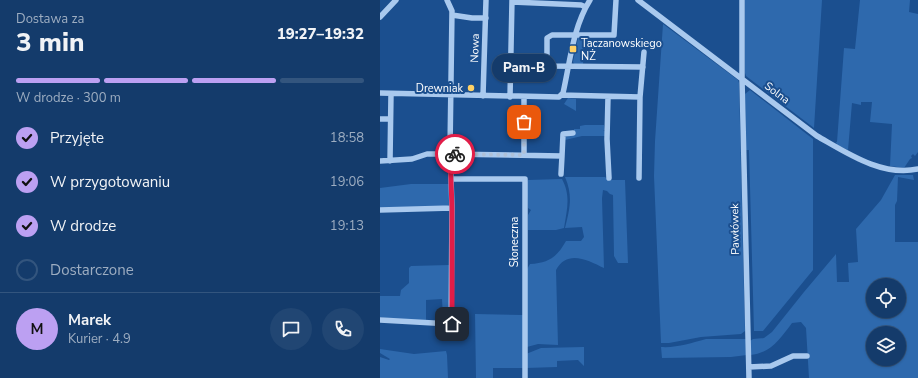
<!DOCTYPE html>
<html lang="pl">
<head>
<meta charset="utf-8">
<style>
  body { margin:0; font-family:"Nunito Sans",sans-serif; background:#214673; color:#f1f3f6; height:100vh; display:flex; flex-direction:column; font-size:15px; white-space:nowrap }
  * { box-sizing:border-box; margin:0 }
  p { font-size:13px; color:#9dadc1 }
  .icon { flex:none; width:22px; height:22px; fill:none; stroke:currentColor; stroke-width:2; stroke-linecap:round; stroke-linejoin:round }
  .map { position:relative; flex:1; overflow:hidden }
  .drawer { display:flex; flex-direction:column; background:#143b6b; width:380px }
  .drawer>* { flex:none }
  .controls { position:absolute; left:486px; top:278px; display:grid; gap:8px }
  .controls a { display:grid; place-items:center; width:40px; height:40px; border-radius:50%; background:#143b6b; box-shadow:0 1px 3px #0004,0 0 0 1px #33557e; font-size:20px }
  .pin { position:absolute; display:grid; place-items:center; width:34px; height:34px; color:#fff; margin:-17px; border-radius:8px; box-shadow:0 2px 6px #0006 }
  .courier { position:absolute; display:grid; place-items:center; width:40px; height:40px; margin:-20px; border:3px solid #e11d48; border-radius:50%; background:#fff; color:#222; box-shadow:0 1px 5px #0007 }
  .bubble { position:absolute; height:28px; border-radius:14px; background:#143b6b; box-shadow:0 1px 3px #0004,0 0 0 1px #33557e; font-size:13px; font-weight:800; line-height:28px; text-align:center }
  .head em { font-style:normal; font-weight:800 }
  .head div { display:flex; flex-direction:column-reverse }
  .head { display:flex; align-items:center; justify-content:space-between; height:68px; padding:0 16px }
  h1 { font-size:26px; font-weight:800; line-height:30px }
  .bar { display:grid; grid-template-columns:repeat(4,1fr); gap:6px 4px; align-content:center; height:48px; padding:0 16px }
  .bar i { height:5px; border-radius:3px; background:#33557e }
  .bar .selected { background:#bca0f2 }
  .bar p { grid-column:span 4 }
  .line { display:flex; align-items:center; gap:10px; padding:0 16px; border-top:1px solid #33557e }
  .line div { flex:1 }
  .round { display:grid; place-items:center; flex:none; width:42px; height:42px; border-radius:21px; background:#214673 }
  ol { padding:0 16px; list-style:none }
  li { display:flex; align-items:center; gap:12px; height:44px }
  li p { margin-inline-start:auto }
  li .icon { padding:4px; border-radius:50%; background:#bca0f2; color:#111; stroke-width:4 }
  li:last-child { color:#9dadc1 }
  li i { width:22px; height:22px; border:2px solid #33557e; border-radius:50% }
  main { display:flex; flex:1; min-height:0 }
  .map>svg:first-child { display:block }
  .green { fill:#2e69ad; fill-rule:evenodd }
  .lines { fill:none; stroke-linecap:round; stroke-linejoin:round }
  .minor { stroke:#a9c9ee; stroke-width:5.5 }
  .done { stroke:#afc1d8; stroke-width:4; stroke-dasharray:0 7.2 }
  .route { stroke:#e11d48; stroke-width:5 }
  .poi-dot { fill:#ffd166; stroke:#1b4f8f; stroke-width:1.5 }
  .labels { text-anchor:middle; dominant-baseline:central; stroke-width:4; stroke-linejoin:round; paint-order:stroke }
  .poi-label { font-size:11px; fill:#fff; stroke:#1b4f8f; text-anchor:start }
  .street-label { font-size:11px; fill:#fff; stroke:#1b4f8f }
</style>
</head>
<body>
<main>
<section class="drawer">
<div class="head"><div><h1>3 min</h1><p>Dostawa za</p></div><em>19:27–19:32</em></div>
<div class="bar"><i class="selected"></i><i class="selected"></i><i class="selected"></i><i></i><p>W drodze · 300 m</p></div>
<ol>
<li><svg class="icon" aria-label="check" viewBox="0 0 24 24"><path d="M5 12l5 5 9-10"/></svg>Przyjęte<p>18:58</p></li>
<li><svg class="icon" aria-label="check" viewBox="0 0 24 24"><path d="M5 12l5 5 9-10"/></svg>W przygotowaniu<p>19:06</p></li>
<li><svg class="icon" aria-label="check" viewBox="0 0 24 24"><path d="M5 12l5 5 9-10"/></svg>W drodze<p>19:13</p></li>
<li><i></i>Dostarczone</li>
</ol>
<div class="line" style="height:72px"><b class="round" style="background:#bca0f2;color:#111">M</b><div><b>Marek</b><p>Kurier · 4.9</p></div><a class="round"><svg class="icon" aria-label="chat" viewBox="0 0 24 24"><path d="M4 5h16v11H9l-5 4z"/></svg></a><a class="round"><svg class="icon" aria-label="phone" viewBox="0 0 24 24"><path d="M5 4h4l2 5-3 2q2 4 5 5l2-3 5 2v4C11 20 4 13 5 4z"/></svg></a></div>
</section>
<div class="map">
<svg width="538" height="378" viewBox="0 0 538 378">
  <rect width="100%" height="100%" fill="#1b4f8f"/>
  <path class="green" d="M365,0H442L434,128L366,76L365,73Z
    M480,0H530L529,12L538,14V152L535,156L533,154L531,156L532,158L530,159L524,168L510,166L512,124L490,122L492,102H481V105L472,103L468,150L457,145L456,142H457L464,48L475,49Z
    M283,24L358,80L359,83L365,331L361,334L321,337L289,343H281L274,176L275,141Z
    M206,37L204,41L203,65H195L193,62L198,38Z
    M370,90L433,139V270L383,331H374L369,150H366L365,94Z
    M188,98L196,99V111L184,104Z
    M205,125H224L225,130L223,131H225V136H202L185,140V137L194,135V129H200V126Z
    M515,175H533L534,180L518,177L517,201L515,205V242H538V378H429L426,328L421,322L412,323C400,339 391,353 370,355V341L373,339L384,338L392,332L424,292L456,254L457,282H469L468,263L478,262L476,229L501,200ZM493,285H519V311H493ZM493,333H519V359H493Z
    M185,177H225L229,180H245L248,263H238L234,256L233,195L230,194L227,191L223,190L222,198L224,268C208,260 187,249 176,270L178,345L158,344L147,347L146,271L150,264C169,263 177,257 186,241H201L204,237L202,227L185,228C190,208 193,196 185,177Z
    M182,179C191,196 187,209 184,228L176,230H148V215L151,210L148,208L146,184L148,180Z
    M31,184H69V205L65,207L0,208V188Z
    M69,265V316L65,320L61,321L63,318L62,299L46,300V321L7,319L0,317V296H20L21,290L29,283V268L31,266Z
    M95,314L143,315L144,368H113V378H96Z
    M326,339H366L367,355L351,357L282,358L281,347C297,348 311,343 326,339Z
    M204,347V366L198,360L177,361V367L146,368V354L161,348Z
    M0,349L34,354L66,351L67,355L68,378H0V357L9,360L10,359L0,353Z"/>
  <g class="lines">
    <path class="minor" d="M67,0L72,11L70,149L72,208L71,335
      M236,0L234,35H172L167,38V64L169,66L263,67
      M258,0L437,136C467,153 502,177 538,169
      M362,0V79L369,378
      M132,2L201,5L206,7
      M72,15L92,18H106
      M0,17L16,0
      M0,93L179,97L183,93C190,62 193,27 210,0
      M181,95L260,97
      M103,96L106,0
      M130,97L132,0
      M144,97V155
      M228,97L227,139L229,178
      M0,119H10
      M182,156L183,134L193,133
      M0,161L32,159L47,154H65L182,156L181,174
      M10,161L11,94
      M259,178L260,97L264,52
      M71,179H145V378
      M0,210L72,208
      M0,320L71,324
      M369,367L391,366L413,356H427"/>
  </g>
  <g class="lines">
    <path class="done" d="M75,154L144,155V122"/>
    <path class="route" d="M72,324V208L70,154H75"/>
  </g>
  <g class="poi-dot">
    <rect x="189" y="45" width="8" height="8" rx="2"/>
    <circle cx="91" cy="88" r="4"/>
  </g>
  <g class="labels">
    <g class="poi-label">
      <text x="201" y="43">Taczanowskiego<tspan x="201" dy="13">NŻ</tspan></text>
      <text x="83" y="88" text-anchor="end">Drewniak</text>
    </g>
    <g class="street-label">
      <text transform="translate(95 48) rotate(-88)">Nowa</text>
      <text transform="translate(397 93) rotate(37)">Solna</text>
      <text transform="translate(355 229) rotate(-91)">Pawłówek</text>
      <text transform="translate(134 242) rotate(-90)">Słoneczna</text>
    </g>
  </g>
</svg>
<div class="controls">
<a><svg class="icon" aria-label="locate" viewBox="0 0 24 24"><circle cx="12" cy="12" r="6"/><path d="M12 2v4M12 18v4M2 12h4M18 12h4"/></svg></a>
<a><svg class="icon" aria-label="layers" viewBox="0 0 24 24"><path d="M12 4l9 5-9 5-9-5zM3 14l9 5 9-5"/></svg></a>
</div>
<div class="pin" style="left:144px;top:122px;background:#ea580c"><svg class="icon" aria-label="bag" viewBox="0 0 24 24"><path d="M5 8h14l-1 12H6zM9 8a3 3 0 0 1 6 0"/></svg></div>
<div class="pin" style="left:72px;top:324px;background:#1f2937"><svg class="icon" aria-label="home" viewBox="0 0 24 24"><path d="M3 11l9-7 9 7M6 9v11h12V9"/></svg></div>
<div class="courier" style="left:75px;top:154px"><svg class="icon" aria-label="bike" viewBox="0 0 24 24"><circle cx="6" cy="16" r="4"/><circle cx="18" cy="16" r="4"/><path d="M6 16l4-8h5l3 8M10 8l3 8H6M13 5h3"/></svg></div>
<div class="bubble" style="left:112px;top:54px;width:64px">Pam-B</div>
</div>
</main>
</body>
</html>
